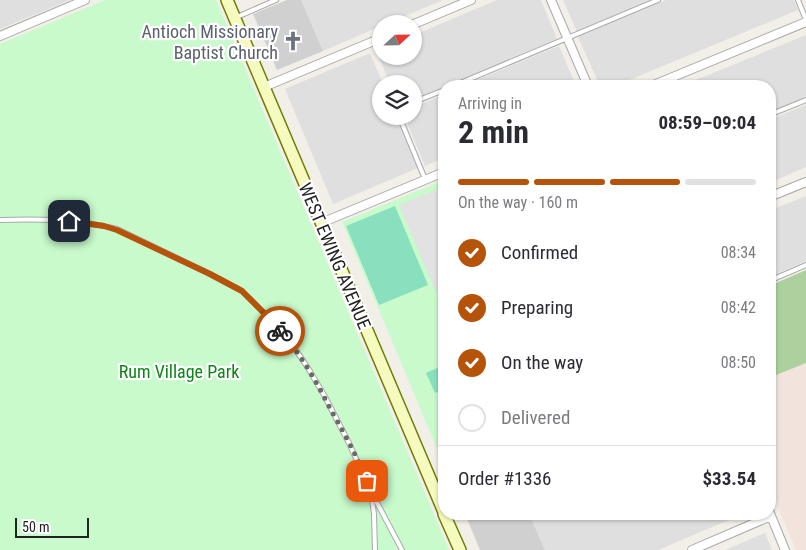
<!DOCTYPE html>
<html lang="en">
<head>
<meta charset="utf-8">
<style>
  body { margin:0; font-family:"Roboto Condensed",sans-serif; background:#f7f7f7; color:#2b2b33; height:100vh; display:flex; flex-direction:column; font-size:19px; white-space:nowrap }
  * { box-sizing:border-box; margin:0 }
  p { font-size:16px; color:#7c7c81 }
  .icon { flex:none; width:28px; height:28px; fill:none; stroke:currentColor; stroke-width:2; stroke-linecap:round; stroke-linejoin:round }
  .map { position:relative; flex:1; overflow:hidden }
  .side { position:absolute; left:438px; top:80px; width:338px; height:440px; display:flex; flex-direction:column; background:#fff; border-radius:20px; box-shadow:0 1px 4px #0004 }
  .side>* { flex:none }
  .needle { width:32px; rotate:68deg }
  .tools { position:absolute; left:372px; top:15px; display:grid; gap:10px }
  .tools a { display:grid; place-items:center; width:50px; height:50px; border-radius:50%; background:#fff; box-shadow:0 1px 4px #0004; font-size:25px }
  .scale { position:absolute; left:15px; bottom:12px; width:74px; box-sizing:border-box; padding-left:5px; border:2px solid #222; border-top:0; font-size:14px; line-height:18px; white-space:nowrap; color:#222; -webkit-text-stroke:4px #fff; paint-order:stroke }
  .pin { position:absolute; display:grid; place-items:center; width:42px; height:42px; color:#fff; margin:-21px; border-radius:10px; box-shadow:0 2px 8px #0006 }
  .courier { position:absolute; display:grid; place-items:center; width:50px; height:50px; margin:-25px; border:4px solid #b45309; border-radius:50%; background:#fff; color:#222; box-shadow:0 1px 6px #0007 }
  .summary em { font-style:normal; font-weight:700 }
  .summary div { display:flex; flex-direction:column-reverse }
  .summary { display:flex; align-items:center; justify-content:space-between; height:85px; padding:0 20px }
  h1 { font-size:32px; font-weight:700; line-height:38px }
  .bar { display:grid; grid-template-columns:repeat(4,1fr); gap:8px 5px; align-content:center; height:60px; padding:0 20px }
  .bar i { height:6px; border-radius:4px; background:#e1e1e2 }
  .bar .selected { background:#b45309 }
  .bar p { grid-column:span 4 }
  .line { display:flex; align-items:center; gap:12px; padding:0 20px; border-top:1px solid #e1e1e2 }
  .line div { flex:1 }
  ol { padding:0 20px; list-style:none }
  li { display:flex; align-items:center; gap:15px; height:55px }
  li p { margin-inline-start:auto }
  li .icon { padding:5px; border-radius:50%; background:#b45309; color:#fff; stroke-width:4 }
  li:last-child { color:#7c7c81 }
  li i { width:28px; height:28px; border:2px solid #e1e1e2; border-radius:50% }
  .map>svg:first-child { display:block }
  .residential { fill:#e0dfdf }
  .religious { fill:#d0d0d0 }
  .military { fill:#f3e3dd }
  .forest { fill:#add19e }
  .park { fill:#c8facc }
  .pitch { fill:#88e0be }
  .parking { fill:#e2e2e2 }
  .lines { fill:none; stroke-linecap:round; stroke-linejoin:round }
  .lane-casing { stroke:#a9a9a9; stroke-width:6 }
  .street-casing { stroke:#a9a9a9; stroke-width:10 }
  .secondary-casing { stroke:#707d05; stroke-width:14 }
  .lane { stroke:#fff; stroke-width:4 }
  .street { stroke:#fff; stroke-width:8 }
  .secondary { stroke:#f7fabf; stroke-width:11 }
  .done { stroke:#6b6a68; stroke-width:5; stroke-dasharray:0 9 }
  .route { stroke:#b45309; stroke-width:6 }
  .labels { text-anchor:middle; dominant-baseline:central; stroke-width:4.5; stroke-linejoin:round; paint-order:stroke }
  .worship-label { font-size:18px; fill:#5b616d; stroke:#fff; text-anchor:end }
  .street-label { font-size:18px; fill:#222; stroke:#fff }
  .park-label { font-size:18px; fill:#0c8416; stroke:#fff }
</style>
</head>
<body>
<div class="map">
<svg width="806" height="550" viewBox="0 0 806 550">
  <rect width="100%" height="100%" fill="#f2efe9"/>
  <path class="residential" d="M0,0H70L0,29Z
    M301,0H443L386,24H381V26L323,51Z
    M497,0H541L557,39L414,99V84H390L376,50L381,48V56H414V35Z
    M563,0H650L577,32Z
    M666,0H794L798,10L615,86H600L578,37Z
    M806,35V97L769,113V86H681Z
    M559,46L576,86H462Z
    M370,53L383,84H381V116H396L418,168L333,204L285,89Z
    M444,94V158L425,166L404,116H414V107Z
    M806,105V167L769,183V120Z
    M806,196V261L769,277V211Z
    M529,514H743L658,550H545Z
    M765,533L772,550H725Z"/>
  <path class="religious" d="M287,0H301L323,51L277,70L253,14Z
    M465,514H529L545,550H480Z"/>
  <path class="military" d="M806,363V550H796L769,486V378Z"/>
  <path class="forest" d="M806,270V363L769,378V286Z"/>
  <path class="park" d="M105,0H216L449,550H0V44Z
    M444,180V465L342,222Z"/>
  <path class="pitch" d="M395,206L428,285L379,305L346,226Z
    M444,365V389L435,393L426,373Z"/>
  <path class="parking" d="M440,188L444,196V288L436,292L399,205Z"/>
  <g class="lines">
    <defs>
      <path id="lane" d="M798,0L806,20
        M237,17L276,0
        M453,86L658,0
        M414,102L444,90
        M769,115L806,100
        M399,116L425,179
        M0,220C39,219 79,219 117,229L210,274L242,291L267,316L291,343L308,368L324,395L349,443L371,492L374,514L375,550
        M769,281L806,265
        M374,497L402,550"/>
      <path id="street" d="M551,0L588,86
        M414,24L471,0
        M0,36L85,0
        M651,86L806,22
        M264,87L381,38
        M769,197L806,182
        M321,223L444,172
        M769,511L785,550
        M692,550L771,516"/>
      <path id="secondary" d="M227,0L444,512
        M444,514L460,550"/>
    </defs>
    <use href="#lane" class="lane-casing"/>
    <use href="#street" class="street-casing"/>
    <use href="#secondary" class="secondary-casing"/>
    <use href="#lane" class="lane"/>
    <use href="#street" class="street"/>
    <use href="#secondary" class="secondary"/>
  </g>
  <g class="lines">
    <path class="done" d="M280,331C302,355 317,383 332,412C345,434 357,457 367,481"/>
    <path class="route" d="M69,221L104,226L117,230L210,274L242,291L267,316L280,331"/>
  </g>
  <defs>
    <symbol id="church-bare" viewBox="-9 -9 18 18"><path d="M-1.2-6h2.4v3.5h3.3v2.4h-3.3V6h-2.4V-.1h-3.3v-2.4h3.3Z" fill="#6b7280" stroke="#fff" stroke-width="2.5" paint-order="stroke"/></symbol>
  </defs>
  <g fill-rule="evenodd">
    <use href="#church-bare" x="279" y="27" width="28" height="28"/>
  </g>
  <g class="labels">
    <g class="worship-label">
      <text x="278" y="31">Antioch Missionary<tspan x="278" dy="21">Baptist Church</tspan></text>
    </g>
    <g class="street-label">
      <text transform="translate(335 256) rotate(67)">WEST EWING AVENUE</text>
    </g>
    <g class="park-label">
      <text x="179" y="371">Rum Village Park</text>
    </g>
  </g>
</svg>
<div class="tools">
<a><svg class="needle" viewBox="-14 -14 28 28"><path d="M0-13l5 13h-10z" fill="#e53935"/><path d="M0 13l5-13h-10z" fill="#7c7c81"/></svg></a>
<a><svg class="icon" aria-label="layers" viewBox="0 0 24 24"><path d="M12 4l9 5-9 5-9-5zM3 14l9 5 9-5"/></svg></a>
</div>
<div class="scale">50 m</div>
<div class="pin" style="left:367px;top:481px;background:#ea580c"><svg class="icon" aria-label="bag" viewBox="0 0 24 24"><path d="M5 8h14l-1 12H6zM9 8a3 3 0 0 1 6 0"/></svg></div>
<div class="pin" style="left:69px;top:221px;background:#1f2937"><svg class="icon" aria-label="home" viewBox="0 0 24 24"><path d="M3 11l9-7 9 7M6 9v11h12V9"/></svg></div>
<div class="courier" style="left:280px;top:331px"><svg class="icon" aria-label="bike" viewBox="0 0 24 24"><circle cx="6" cy="16" r="4"/><circle cx="18" cy="16" r="4"/><path d="M6 16l4-8h5l3 8M10 8l3 8H6M13 5h3"/></svg></div>
<section class="side">
<div class="summary"><div><h1>2 min</h1><p>Arriving in</p></div><em>08:59–09:04</em></div>
<div class="bar"><i class="selected"></i><i class="selected"></i><i class="selected"></i><i></i><p>On the way · 160 m</p></div>
<ol>
<li><svg class="icon" aria-label="check" viewBox="0 0 24 24"><path d="M5 12l5 5 9-10"/></svg>Confirmed<p>08:34</p></li>
<li><svg class="icon" aria-label="check" viewBox="0 0 24 24"><path d="M5 12l5 5 9-10"/></svg>Preparing<p>08:42</p></li>
<li><svg class="icon" aria-label="check" viewBox="0 0 24 24"><path d="M5 12l5 5 9-10"/></svg>On the way<p>08:50</p></li>
<li><i></i>Delivered</li>
</ol>
<div class="line" style="height:65px"><div>Order #1336</div><b>$33.54</b></div>
</section>
</div>
</body>
</html>
